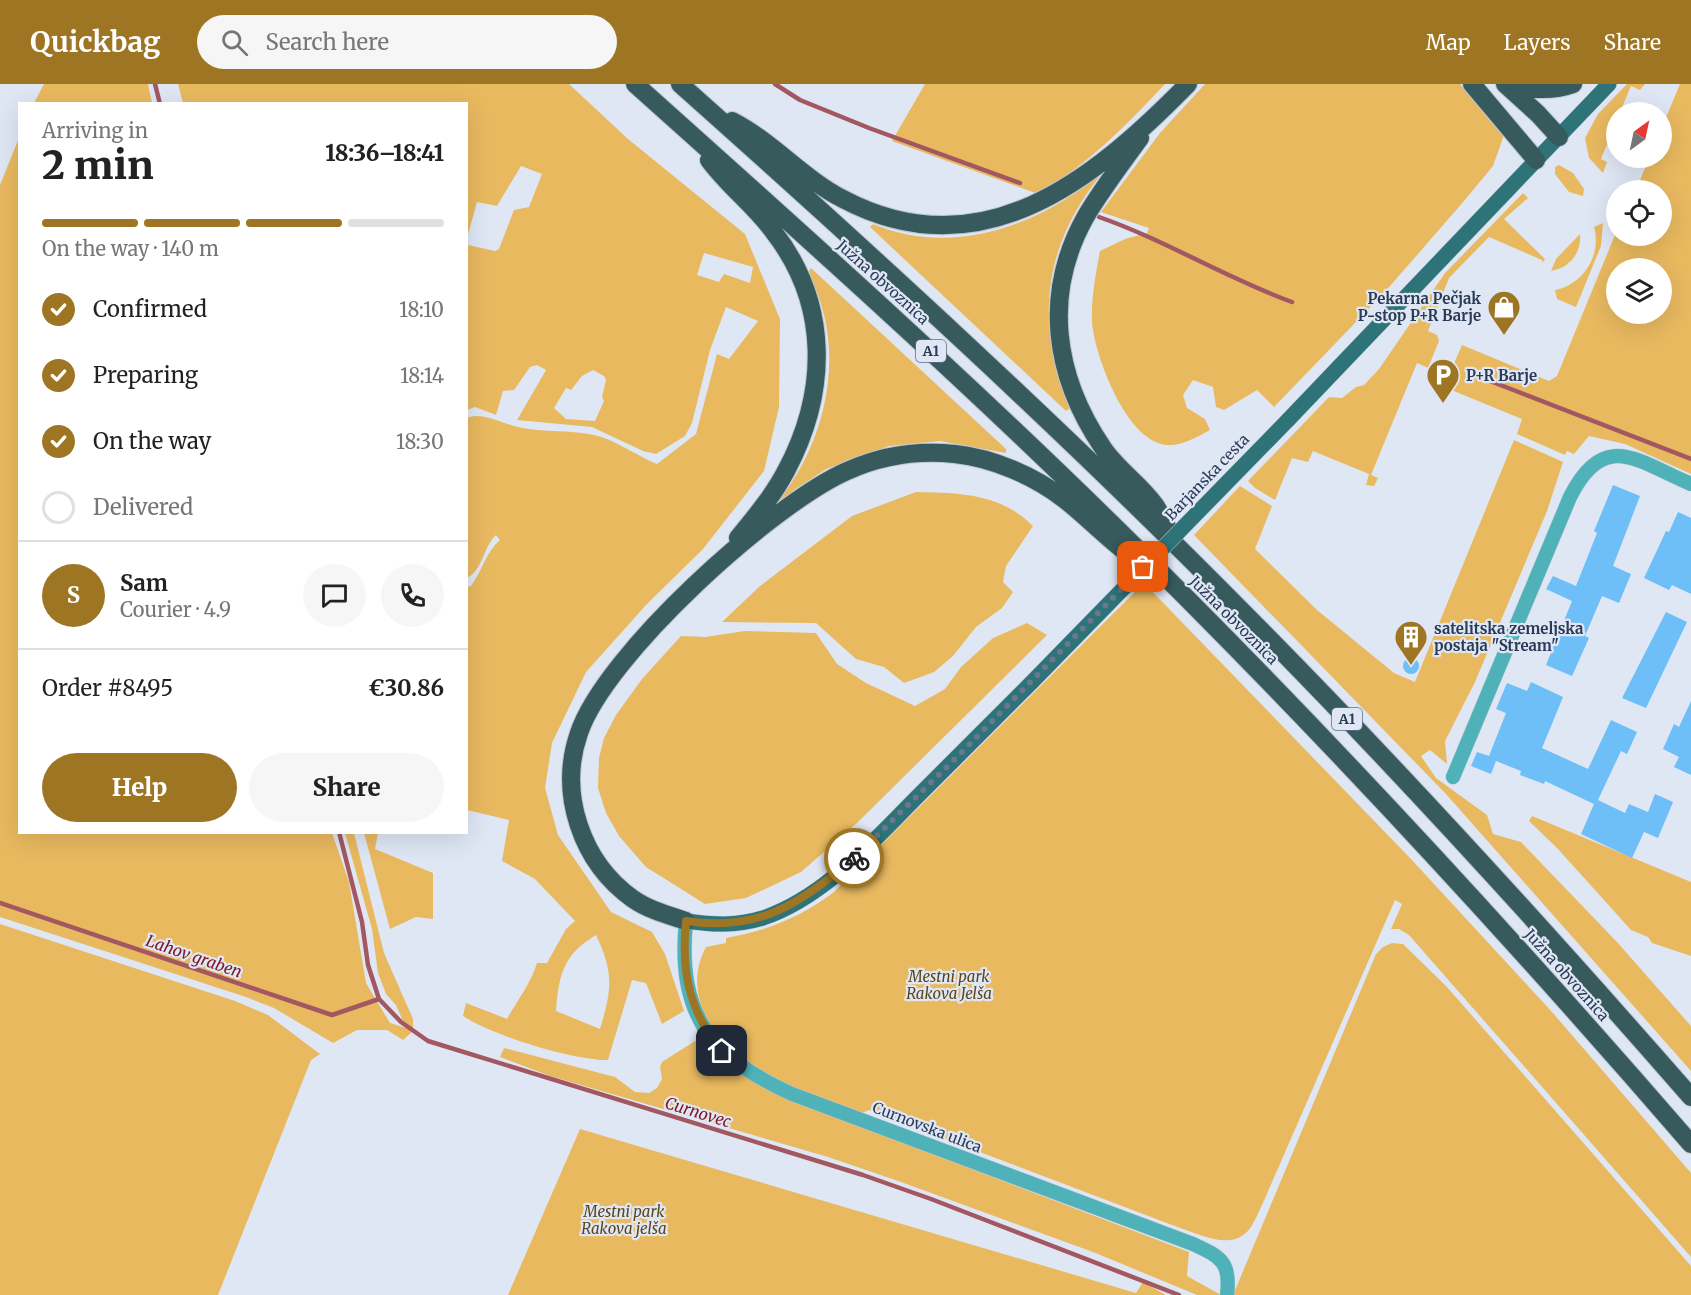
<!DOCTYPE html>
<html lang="en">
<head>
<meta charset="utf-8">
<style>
  body { margin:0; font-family:Merriweather,serif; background:#f6f6f6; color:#222; height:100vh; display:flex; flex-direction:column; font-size:22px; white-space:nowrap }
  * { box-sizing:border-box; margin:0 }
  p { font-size:20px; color:#767676 }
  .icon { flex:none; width:33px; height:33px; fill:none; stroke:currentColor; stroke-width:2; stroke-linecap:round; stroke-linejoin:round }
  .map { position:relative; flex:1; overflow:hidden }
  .details { position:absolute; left:18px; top:18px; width:450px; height:732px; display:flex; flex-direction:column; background:#fff; border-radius:0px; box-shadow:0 6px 24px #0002 }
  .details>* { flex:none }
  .needle { width:39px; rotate:33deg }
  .buttons { position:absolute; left:1606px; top:18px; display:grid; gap:12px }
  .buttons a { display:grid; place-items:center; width:66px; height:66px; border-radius:50%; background:#fff; box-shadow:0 6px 24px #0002; font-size:30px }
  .pin { position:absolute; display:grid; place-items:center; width:51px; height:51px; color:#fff; margin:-26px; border-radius:12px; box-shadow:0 3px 9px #0006 }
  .courier { position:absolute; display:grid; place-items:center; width:60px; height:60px; margin:-30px; border:4px solid #9d7523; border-radius:50%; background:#fff; color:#222; box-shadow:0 2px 8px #0007 }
  .headline em { font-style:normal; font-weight:800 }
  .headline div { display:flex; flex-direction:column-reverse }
  .headline { display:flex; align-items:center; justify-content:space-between; height:102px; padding:0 24px }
  h1 { font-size:39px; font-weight:800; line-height:45px }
  .bar { display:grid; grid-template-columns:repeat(4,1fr); gap:9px 6px; align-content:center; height:72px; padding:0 24px }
  .bar i { height:8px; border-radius:4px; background:#e0e0e0 }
  .bar .on { background:#9d7523 }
  .bar p { grid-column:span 4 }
  .line { display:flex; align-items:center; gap:15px; padding:0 24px; border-top:2px solid #e0e0e0 }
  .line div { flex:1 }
  .round { display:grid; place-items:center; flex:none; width:63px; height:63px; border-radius:32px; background:#f6f6f6 }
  ol { padding:0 24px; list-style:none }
  li { display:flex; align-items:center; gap:18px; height:66px }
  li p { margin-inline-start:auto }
  li .icon { padding:6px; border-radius:50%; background:#9d7523; color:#fff; stroke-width:4 }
  li:last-child { color:#767676 }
  li i { width:33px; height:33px; border:3px solid #e0e0e0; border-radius:50% }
  .action { display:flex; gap:12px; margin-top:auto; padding:12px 24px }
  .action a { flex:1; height:69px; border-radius:36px; background:#9d7523; color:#fff; font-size:24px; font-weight:800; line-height:69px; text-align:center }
  .action a+a { background:#f6f6f6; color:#222 }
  header { display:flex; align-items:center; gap:36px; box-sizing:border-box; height:84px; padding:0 30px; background:#9d7523; color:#fff }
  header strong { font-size:28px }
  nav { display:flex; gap:33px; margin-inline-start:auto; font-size:21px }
  .search { width:420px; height:54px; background:#f6f6f6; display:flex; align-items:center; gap:15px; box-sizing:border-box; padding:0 21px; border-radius:33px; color:#767676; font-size:22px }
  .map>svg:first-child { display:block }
  .green { fill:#e9b960; fill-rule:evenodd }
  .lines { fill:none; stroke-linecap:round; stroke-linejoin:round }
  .stream { stroke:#a35861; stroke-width:4.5 }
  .building { fill:#6ebef8 }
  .street-casing { stroke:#bbc5d5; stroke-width:15 }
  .primary-casing { stroke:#bbc5d5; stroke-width:16 }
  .highway-casing { stroke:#bbc5d5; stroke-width:20 }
  .street { stroke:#50b2b9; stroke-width:14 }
  .primary { stroke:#2d7378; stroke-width:15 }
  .highway { stroke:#375a5c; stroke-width:18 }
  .primary-bridge-casing { stroke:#bbc5d5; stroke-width:16; stroke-linecap:butt }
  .primary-bridge { stroke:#2d7378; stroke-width:15 }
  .done { stroke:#6a778e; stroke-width:6; stroke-dasharray:0 10.8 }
  .route { stroke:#9d7523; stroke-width:8 }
  .labels { text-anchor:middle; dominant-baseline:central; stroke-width:4.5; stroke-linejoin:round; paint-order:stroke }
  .shield { fill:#dfe7f5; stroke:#616f86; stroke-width:1.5 }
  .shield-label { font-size:14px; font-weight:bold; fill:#2b3b57 }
  .street-label { font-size:15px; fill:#2b3b57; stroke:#dfe7f5 }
  .poi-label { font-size:15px; font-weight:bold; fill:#2b3b57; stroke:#dfe7f5; text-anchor:start }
  .park-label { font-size:15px; font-style:italic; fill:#5c4517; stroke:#dfe7f5 }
  .water-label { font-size:16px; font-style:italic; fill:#811823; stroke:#dfe7f5 }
</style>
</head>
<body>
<header>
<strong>Quickbag</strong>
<div class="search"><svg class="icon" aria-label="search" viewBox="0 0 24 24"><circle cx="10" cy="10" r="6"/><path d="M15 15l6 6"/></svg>Search here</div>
<nav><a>Map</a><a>Layers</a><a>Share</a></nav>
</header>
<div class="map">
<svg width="1691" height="1211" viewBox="0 0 1691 1211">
  <rect width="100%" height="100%" fill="#dfe7f5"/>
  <path class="green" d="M44,0H148L152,19H34Z
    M178,0H569L628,55L745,150L780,235L779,323L764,387L703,465L647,520L586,588L552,659L545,704L558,751L611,828L652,848L665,870L684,927L662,940L646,899L632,896L608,976C572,976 494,952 463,932L466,919L507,935C518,915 530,901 537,879H547L566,845L575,837L535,795L502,777L509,736L467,726V503L471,502C482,487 486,468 500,456L496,451C483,463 483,486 467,494V334C481,328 497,337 511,341C542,351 576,343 607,355C624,362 640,373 657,380L696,350L717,270L729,275L758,237L726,223L710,266L692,339L685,352L656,370L643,367L592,343L517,336L546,286L537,281L530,283L514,306L503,307L496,331L475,323L467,326V157L468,161L495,167L499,165L514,126L529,123L542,90L521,82L497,122L477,118L467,154L466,20L183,19ZM704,169L753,183L750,199L724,190L719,198L697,191ZM593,286L604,292L606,296L602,313L604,317L595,337L566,335L554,324L566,304L571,306L582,292ZM596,851C614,889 612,905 600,945L556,927C559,890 563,871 596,851Z
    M925,0H1165C1126,42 1087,81 1038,110L892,57Z
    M1205,0H1460L1504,51L1493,82L1464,117L1384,209L1274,323L1257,306L1224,326L1216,323L1213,303L1193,296L1183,311L1187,324L1205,335L1210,346C1197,353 1182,362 1167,361C1128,358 1098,279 1093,246C1089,225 1096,188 1100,167L1125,155L1147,149L1149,144L1101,128L1160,49Z
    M1627,0H1645L1640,6L1631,2L1620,28H1617V36L1601,75L1607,78L1603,89L1589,74L1585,54L1598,30Z
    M1680,0H1691V390L1625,360L1589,352L1574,370L1567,367L1565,371L1517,350L1522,335L1444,303L1462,261L1549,297L1557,292L1617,146V152H1662V106H1636L1649,74H1662V43ZM1617,184H1662V230H1617Z
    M19,54L20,748L332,749L349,798L366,899L390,939L406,944L396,921L386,910L378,889L372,845L345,749H354L384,869L413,935V947L403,956L387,946H357L333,959L274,924L246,913L0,833V101Z
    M1559,81L1573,89L1584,105L1583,112L1569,108L1555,90V83Z
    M1104,87C1043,160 1034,238 1070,324L1066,327L870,143L873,140C954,174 1041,141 1104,87Z
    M1523,109L1528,114L1504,135L1545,175L1542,179V176L1489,153L1449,194L1428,247L1437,251L1439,257L1428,284L1417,279L1371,391L1378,394L1374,402L1366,401L1369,390L1313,367L1308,378L1292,374L1275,416L1255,404L1248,397L1329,313L1342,314L1356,303L1364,301L1379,285L1445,189Z
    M1603,139L1601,162L1576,223L1557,215L1555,206C1583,201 1602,171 1594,143Z
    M1580,150C1582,169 1569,184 1551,187L1556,175Z
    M811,184L1006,365V369L940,357L889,362L826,385L794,406L773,424C827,360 849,265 808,189Z
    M1514,356L1563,378L1547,427L1475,598L1445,657L1447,680L1430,666L1421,672L1436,694L1487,731L1493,750L1521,758L1617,858L1691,942V987L1446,710L1194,451L1240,402L1272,422L1255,465L1317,526L1394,589L1415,598Z
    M916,408C959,409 1000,409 1033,442L1006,482L1003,498L1013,508L1002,524L976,543L953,572L934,588L904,599L884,583L856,575L816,539L722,538L760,502L852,432Z
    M1144,499L1411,775L1552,928L1691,1089V1173L1409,851L1399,845H1391L1402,820L1395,816L1262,1121C1258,1129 1254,1140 1248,1147C1230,1166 1201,1151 1180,1144L869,1026L862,1029C805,1007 726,988 702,924C695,904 695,883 706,863L726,859V854C767,847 801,833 834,808Z
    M1027,539L1047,551L857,739L801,788L746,814L705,820L646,783L619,752L606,729L598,704L599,674L604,654L616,631L642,595L681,552L705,553L745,547L816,549L837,580L866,599L915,622L945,605L961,583L993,554Z
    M1532,732L1691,798V872L1652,859L1648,853L1631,846L1558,765L1529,737Z
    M364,749H378L375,765L433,789V835L416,833L390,845Z
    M0,840L235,917L268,931L320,970L311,976L218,1211H0Z
    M1392,859L1403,860L1447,903L1691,1182V1211H1233L1376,870L1383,863Z
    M695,957C709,963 710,968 721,976C739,991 762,1002 783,1013L1189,1168L1187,1192L1221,1211H1197L1093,1168L901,1098L828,1073L550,992L500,973L504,964L615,993L635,1008L649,1009L657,1004L662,995L660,983L662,978Z
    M580,1045L1136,1209L1143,1198L1166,1211H508Z"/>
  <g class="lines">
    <path class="stream" d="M155,0L160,20
      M775,0L800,16L869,44L1020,99
      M1099,133C1165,156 1226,194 1292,218
      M1472,290L1691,375
      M339,748L362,838L368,881L379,915L401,938L428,957L863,1091L931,1115L1179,1211
      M0,819L332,931L379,915"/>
  </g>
  <path class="building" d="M1613,401L1640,412L1613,482L1631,490L1619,519L1602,512L1585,552L1589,554L1572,592L1546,581L1572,517L1546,505L1553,492L1576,502L1597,449L1594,447Z
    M1678,428L1691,434V510L1672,501L1669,506L1644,494L1666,447L1669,448Z
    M1666,528L1687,538L1646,624L1622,614Z
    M1403 582a8 8 0 1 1 16 0a8 8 0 1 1-16 0Z
    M1531,598L1563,613L1542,664L1588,685L1611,636L1637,648L1627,670L1621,667L1598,716L1625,729L1629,720L1648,728L1655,710L1673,718L1658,754L1644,748L1632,774L1581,750L1594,720L1545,697L1544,700L1520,691L1521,687L1496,677L1491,690L1471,682L1477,668L1489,672L1506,629L1496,625L1507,599L1527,607Z
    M1691,617V691L1674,683L1679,673L1663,665L1674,640L1679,643Z"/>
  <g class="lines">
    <defs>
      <path id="street" d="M1453,693L1570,413C1604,345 1637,377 1691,400
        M686,837C677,930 709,972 792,1010L1193,1160C1221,1173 1231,1178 1227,1211"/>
      <path id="primary" d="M1288,336L1609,0
        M686,837C713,841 737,842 763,834C825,813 874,756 919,711C957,673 994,636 1032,598"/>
      <path id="highway" d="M635,0C796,144 957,288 1111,439C1313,637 1505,845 1691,1060
        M680,0C872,171 1061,344 1242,527C1397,683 1546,847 1691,1013
        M1472,0L1536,76
        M1505,0L1538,30L1559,53
        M1507,1C1530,5 1551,8 1573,0
        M732,37C773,58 802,94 843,115C981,188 1094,96 1188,0
        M1140,54C1122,79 1102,105 1086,132C1042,210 1054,292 1103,364C1117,385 1140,400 1155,421C1160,428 1164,437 1168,445
        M709,76C728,102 754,121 773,147C830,220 828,308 786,387C773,412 755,433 738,454
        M686,837C668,831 649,826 633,815C581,778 558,709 579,649C605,571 772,420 847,387C880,372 918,366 955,370C993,374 1034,392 1064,415C1091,436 1113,461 1142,480"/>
    </defs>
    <use href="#street" class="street-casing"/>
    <use href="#primary" class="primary-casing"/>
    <use href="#highway" class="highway-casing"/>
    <use href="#street" class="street"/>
    <use href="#primary" class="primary"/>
    <use href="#highway" class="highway"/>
    <defs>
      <path id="primary-bridge" d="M1032,598L1288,336"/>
    </defs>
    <use href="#primary-bridge" class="primary-bridge-casing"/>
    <use href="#primary-bridge" class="primary-bridge"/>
  </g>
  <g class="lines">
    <path class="done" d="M854,774L961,669L1143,483"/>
    <path class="route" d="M722,967C689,928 681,887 686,837C759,848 800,820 854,774"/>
  </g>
  <defs>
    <symbol id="shop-pin" viewBox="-11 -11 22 30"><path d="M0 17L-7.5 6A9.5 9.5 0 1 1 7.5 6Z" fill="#9d7523" stroke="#dfe7f5"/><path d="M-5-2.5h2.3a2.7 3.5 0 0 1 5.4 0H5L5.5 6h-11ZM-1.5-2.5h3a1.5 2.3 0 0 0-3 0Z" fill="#fff"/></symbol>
    <symbol id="parking-pin" viewBox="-11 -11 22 30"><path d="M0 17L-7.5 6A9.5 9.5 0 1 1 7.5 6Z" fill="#9d7523" stroke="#dfe7f5"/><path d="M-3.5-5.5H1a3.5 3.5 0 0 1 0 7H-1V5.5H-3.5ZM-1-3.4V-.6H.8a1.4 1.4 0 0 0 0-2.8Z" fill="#fff"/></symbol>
    <symbol id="building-pin" viewBox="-11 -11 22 30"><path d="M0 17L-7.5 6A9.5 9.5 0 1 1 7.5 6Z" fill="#9d7523" stroke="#dfe7f5"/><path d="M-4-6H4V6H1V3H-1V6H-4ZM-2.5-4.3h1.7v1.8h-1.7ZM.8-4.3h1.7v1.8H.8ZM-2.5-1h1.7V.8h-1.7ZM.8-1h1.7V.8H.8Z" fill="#fff"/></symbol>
  </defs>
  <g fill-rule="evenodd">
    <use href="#shop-pin" x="1485" y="204" width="38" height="52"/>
    <use href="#parking-pin" x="1424" y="272" width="38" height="52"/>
    <use href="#building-pin" x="1392" y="534" width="38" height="52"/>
  </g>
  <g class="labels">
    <g class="shield">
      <rect x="916" y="256" width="30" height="22" rx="4.5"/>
      <rect x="1332" y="624" width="30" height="22" rx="4.5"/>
    </g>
    <g class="shield-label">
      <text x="931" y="267">A1</text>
      <text x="1347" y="635">A1</text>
    </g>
    <g class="street-label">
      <text transform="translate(883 198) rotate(42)">Južna obvoznica</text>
      <text transform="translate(1207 393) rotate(-46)">Barjanska cesta</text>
      <text transform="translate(1234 536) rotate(45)">Južna obvoznica</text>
      <text transform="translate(1567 891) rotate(48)">Južna obvoznica</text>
      <text transform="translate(927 1043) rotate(21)">Curnovska ulica</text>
    </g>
    <g class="poi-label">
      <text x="1481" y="214" text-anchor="end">Pekarna Pečjak<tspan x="1481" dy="17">P-stop P+R Barje</tspan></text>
      <text x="1466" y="291">P+R Barje</text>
      <text x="1434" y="544">satelitska zemeljska<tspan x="1434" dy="17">postaja "Stream"</tspan></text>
    </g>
    <g class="park-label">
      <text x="949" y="892">Mestni park<tspan x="949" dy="17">Rakova Jelša</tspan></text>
      <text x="624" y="1127">Mestni park<tspan x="624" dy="17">Rakova jelša</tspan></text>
    </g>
    <g class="water-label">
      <text transform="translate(194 872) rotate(19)">Lahov graben</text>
      <text transform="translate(698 1028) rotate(17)">Curnovec</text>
    </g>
  </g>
</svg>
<div class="buttons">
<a><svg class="needle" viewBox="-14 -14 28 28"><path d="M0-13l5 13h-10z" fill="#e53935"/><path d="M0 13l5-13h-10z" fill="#767676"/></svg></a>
<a><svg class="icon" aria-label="locate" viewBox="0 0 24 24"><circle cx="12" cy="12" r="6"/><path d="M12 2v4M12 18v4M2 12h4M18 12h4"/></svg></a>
<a><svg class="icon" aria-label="layers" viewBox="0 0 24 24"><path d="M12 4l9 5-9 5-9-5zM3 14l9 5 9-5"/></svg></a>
</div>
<div class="pin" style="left:1143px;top:483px;background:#ea580c"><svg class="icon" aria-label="bag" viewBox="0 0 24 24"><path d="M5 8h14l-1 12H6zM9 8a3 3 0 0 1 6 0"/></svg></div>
<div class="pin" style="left:722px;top:967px;background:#1f2937"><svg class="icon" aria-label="home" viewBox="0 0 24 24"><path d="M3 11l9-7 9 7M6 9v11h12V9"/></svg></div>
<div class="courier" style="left:854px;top:774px"><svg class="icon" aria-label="bike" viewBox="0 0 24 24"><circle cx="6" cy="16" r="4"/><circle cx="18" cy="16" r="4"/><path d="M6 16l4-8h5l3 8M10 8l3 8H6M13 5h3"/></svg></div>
<section class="details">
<div class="headline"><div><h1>2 min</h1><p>Arriving in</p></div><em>18:36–18:41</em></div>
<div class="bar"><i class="on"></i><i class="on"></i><i class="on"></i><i></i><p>On the way · 140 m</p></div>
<ol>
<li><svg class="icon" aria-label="check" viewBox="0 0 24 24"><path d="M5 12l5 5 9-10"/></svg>Confirmed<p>18:10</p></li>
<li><svg class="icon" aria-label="check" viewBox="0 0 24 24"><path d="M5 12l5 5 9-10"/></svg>Preparing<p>18:14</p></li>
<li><svg class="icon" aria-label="check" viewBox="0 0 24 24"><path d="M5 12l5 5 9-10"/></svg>On the way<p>18:30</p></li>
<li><i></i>Delivered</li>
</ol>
<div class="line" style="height:108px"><b class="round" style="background:#9d7523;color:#fff">S</b><div><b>Sam</b><p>Courier · 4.9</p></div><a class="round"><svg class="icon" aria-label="chat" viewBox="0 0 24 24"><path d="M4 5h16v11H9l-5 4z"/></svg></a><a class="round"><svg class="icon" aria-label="phone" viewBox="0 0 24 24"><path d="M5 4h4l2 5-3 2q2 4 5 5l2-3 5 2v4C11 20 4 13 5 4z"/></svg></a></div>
<div class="line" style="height:78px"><div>Order #8495</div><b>€30.86</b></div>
<div class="action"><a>Help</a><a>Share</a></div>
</section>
</div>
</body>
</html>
